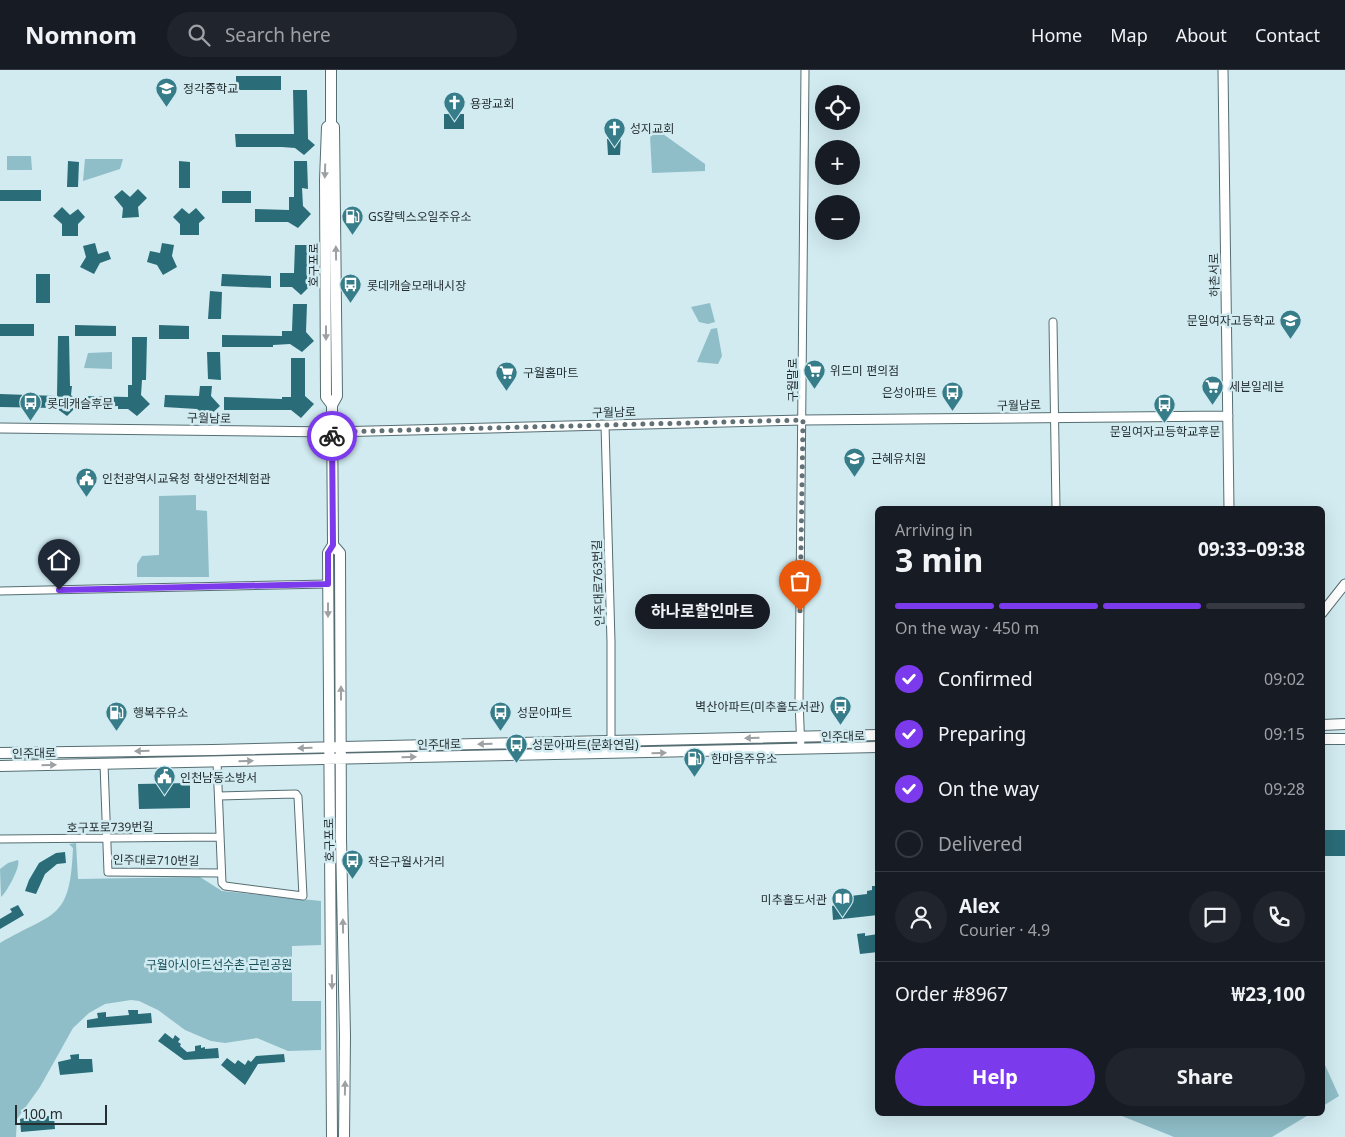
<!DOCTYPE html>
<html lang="en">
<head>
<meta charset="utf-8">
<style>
  body { margin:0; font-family:"Noto Sans","Noto Sans KR",sans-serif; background:#20242c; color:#f1f3f6; height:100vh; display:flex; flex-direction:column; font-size:19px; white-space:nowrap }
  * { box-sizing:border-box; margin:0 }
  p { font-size:16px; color:#9ea1a6 }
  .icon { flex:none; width:28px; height:28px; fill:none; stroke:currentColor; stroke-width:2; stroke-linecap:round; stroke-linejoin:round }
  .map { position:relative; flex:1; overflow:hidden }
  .panel { position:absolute; left:875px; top:436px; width:450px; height:610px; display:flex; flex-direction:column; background:#171b24; border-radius:8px; box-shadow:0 5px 20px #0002 }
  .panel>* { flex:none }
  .tools { position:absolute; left:815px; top:15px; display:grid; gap:10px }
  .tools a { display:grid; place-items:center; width:45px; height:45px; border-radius:50%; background:#171b24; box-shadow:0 5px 20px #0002; font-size:25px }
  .scale { position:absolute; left:15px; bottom:12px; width:92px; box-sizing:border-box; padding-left:5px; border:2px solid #252f32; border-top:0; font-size:14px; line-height:18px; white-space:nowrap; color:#252f32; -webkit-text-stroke:4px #d1ebf1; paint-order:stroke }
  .pin { position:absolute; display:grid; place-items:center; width:42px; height:42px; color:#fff; margin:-51px -21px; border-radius:50% 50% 50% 0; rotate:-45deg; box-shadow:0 0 5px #0007 }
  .pin .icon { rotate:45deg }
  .courier { position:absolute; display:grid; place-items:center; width:50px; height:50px; margin:-25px; border:4px solid #7c3aed; border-radius:50%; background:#fff; color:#222; box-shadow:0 1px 6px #0007 }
  .bubble { position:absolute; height:35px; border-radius:18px; background:#171b24; box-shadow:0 5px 20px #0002; font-size:16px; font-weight:700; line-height:35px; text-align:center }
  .headline em { font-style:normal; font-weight:700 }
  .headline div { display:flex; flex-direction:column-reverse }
  .headline { display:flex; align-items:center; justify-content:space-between; height:85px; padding:0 20px }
  h1 { font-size:32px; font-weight:700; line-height:38px }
  .bar { display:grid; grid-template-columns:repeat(4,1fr); gap:8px 5px; align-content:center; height:60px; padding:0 20px }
  .bar i { height:6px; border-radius:4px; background:#363941 }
  .bar .active { background:#7c3aed }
  .bar p { grid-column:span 4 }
  .line { display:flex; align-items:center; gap:12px; padding:0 20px; border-top:1px solid #363941 }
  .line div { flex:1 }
  .round { display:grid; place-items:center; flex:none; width:52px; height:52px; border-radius:26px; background:#20242c }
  ol { padding:0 20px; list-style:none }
  li { display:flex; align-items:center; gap:15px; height:55px }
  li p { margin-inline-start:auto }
  li .icon { padding:5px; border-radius:50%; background:#7c3aed; color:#fff; stroke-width:4 }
  li:last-child { color:#9ea1a6 }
  li i { width:28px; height:28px; border:2px solid #363941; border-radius:50% }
  .button { display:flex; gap:10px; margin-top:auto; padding:10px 20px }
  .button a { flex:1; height:58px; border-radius:30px; background:#7c3aed; color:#fff; font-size:20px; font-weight:700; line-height:58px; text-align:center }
  .button a+a { background:#20242c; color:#f1f3f6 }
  header { display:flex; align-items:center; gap:30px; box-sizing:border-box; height:70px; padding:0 25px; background:#171b24; border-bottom:1px solid #363941 }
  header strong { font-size:24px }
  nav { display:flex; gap:28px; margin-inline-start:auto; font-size:18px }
  .search { width:350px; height:45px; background:#20242c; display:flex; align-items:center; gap:12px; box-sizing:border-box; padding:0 18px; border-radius:28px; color:#9ea1a6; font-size:19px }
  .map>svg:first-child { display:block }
  .green { fill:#8fbec8 }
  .building { fill:#2a6c78 }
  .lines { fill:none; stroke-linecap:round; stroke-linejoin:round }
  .minor-casing { stroke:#566e72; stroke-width:9 }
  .tertiary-casing { stroke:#566e72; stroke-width:11 }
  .secondary-casing { stroke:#566e72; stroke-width:12 }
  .minor { stroke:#fff; stroke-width:7 }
  .tertiary { stroke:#fff; stroke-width:9 }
  .secondary { stroke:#fff; stroke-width:10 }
  .oneway { fill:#9da1a3 }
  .done { stroke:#617175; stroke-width:5; stroke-dasharray:0 9 }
  .route { stroke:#7c3aed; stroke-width:6 }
  .labels { text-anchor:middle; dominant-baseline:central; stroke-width:5; stroke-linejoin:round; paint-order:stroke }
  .poi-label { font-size:12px; fill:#252f32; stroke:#d1ebf1; text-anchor:start }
  .street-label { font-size:12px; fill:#252f32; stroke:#d1ebf1 }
  .park-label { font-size:12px; fill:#144d57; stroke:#d1ebf1 }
</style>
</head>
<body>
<header>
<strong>Nomnom</strong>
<div class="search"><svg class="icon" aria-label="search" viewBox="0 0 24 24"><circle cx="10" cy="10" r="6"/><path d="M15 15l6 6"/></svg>Search here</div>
<nav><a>Home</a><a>Map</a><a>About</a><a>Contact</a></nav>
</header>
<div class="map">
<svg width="1345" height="1067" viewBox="0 0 1345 1067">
  <rect width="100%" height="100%" fill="#d1ebf1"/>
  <path class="green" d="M663,64L705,94V101L652,103L650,65Z
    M7,86H31L32,100H7Z
    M85,89H123L120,99L83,111Z
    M710,233L715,252L708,254L699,252L691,237Z
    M717,258L722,286L718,294L697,292L711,259Z
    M112,282V299L84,298L88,283Z
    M196,425V440L207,441L209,507H137V494L142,486L159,485V426Z
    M76,773L78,809L200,807L222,821L321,831V875L292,876V931H321V980L288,981L257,968L225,973L211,971L185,960L158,940L139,931L131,930L105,934L89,943L73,958L40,1017L17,1049L16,1067H0V873C55,841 70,851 73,778L69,774Z
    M18,790C21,796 7,822 1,827L0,799L8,793Z
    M1325,995L1339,1026L1323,1036V996Z
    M1117,1044H1310L1272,1067H1174Z"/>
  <path class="building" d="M236,6H281V20H236Z
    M293,20H307L308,69L315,75L304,85L295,78L282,77H236L235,64H294Z
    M444,44H464V59H444Z
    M615,66L621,67L620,85H608L607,69L615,68Z
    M68,91L79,92L78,117H67Z
    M179,91L190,92V118H179Z
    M294,91H307L308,119L302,118L303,136L311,144L298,158L288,152H255V139L289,140V127H294Z
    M138,119L147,128L138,137L139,147L122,148L123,138L114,127L122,120L130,127Z
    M0,120H41V131H0Z
    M222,121H251V133H222Z
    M62,137L70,145L78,139L85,147L78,154V166H62V154L53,146Z
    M182,138L189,144L196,138L205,148L199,153V165H180V154L173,147Z
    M95,173L98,184L108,181L111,189L100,193L94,204L80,197L86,187L83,176Z
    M162,173L174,175L172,186L177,197L163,205L157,195L147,192L150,181L160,183Z
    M295,175H307V203L314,212L301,225L292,217H280V203H294Z
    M36,204H50V233H36Z
    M222,204L271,206V218L221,216Z
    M210,221L222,222L221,249H208Z
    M293,234H307L306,262L314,271L302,282L290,274L273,275V277H222V265L282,266V261H292Z
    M0,254H34V266H0Z
    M75,255L116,256V266H75Z
    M159,255L189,256V269H159Z
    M58,266H69L70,316H72L71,325L79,334L67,346L56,338L0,337V324L57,326Z
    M132,267H147L146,310H142L141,325L150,334L137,346L128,339H118V336L84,337V326L128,327V315H132Z
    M207,282H220L221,310L208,309Z
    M291,288H305V326L314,334L301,348L291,340H224V327L282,329V327H291Z
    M200,316H212L211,326L220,336L208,347L197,339L164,337L165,325L199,326Z
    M190,713V738L139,739L138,714Z
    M1322,760H1345V786H1322Z
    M65,782L66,793L57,794L45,804L36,824L25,821L29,810L39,793L56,783Z
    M872,816H878V845L833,850L832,836L835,835L834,828L867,824V821L872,820Z
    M18,835L24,845L0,859V849L12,842L10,839Z
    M865,863V866L878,864V882L860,884L857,864Z
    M128,940H138V944L151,943L152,953L87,958V950L98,948L97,943L106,942V947L129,945Z
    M165,963L173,969L175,965L180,969L178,972L181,974L180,976L187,982L195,981V976L201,975V978L205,977V979L218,978L219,988L184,990L158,971Z
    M79,984V989H92L93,1002L60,1005L58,992L71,989L70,985Z
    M284,984L285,992L258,994L245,1015L221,995L227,988L235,994L238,990L245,995L248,990L251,992L256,986Z
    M40,1041L41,1046H54L55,1059L21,1062L20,1049L32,1046V1042Z"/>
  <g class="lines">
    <defs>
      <path id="minor" d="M1053,252L1056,439
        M605,355L611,572V671
        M0,521L328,514
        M801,679L799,632L805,0
        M217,692L222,813L225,816L303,826L298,727L296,724L219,726
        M104,694L108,802L221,803
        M0,769L220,767"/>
      <path id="tertiary" d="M1223,0L1229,439
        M0,358L332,362L803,350L1228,346
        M1322,543L1345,514"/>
      <path id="secondary" d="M331,0V54L334,57L337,326L332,335L333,475L328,483L332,1067
        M331,54L327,57L325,110L326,327L332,335
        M333,475L340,483L341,768L345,966L344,1067
        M1322,655L1345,654
        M1322,669H1345
        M0,683L213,680L878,665
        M0,696L878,677"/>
    </defs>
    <use href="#minor" class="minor-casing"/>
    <use href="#tertiary" class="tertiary-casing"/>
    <use href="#secondary" class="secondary-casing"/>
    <use href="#minor" class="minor"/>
    <use href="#tertiary" class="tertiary"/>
    <use href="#secondary" class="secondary"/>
  </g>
  <defs><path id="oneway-solid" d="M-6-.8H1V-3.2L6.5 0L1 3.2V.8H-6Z" transform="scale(1.25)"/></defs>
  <g class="oneway">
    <use href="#oneway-solid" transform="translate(325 101) rotate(92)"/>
    <use href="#oneway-solid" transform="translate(336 183) rotate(-91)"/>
    <use href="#oneway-solid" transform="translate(326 263) rotate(90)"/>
    <use href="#oneway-solid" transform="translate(328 540) rotate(90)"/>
    <use href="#oneway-solid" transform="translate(341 623) rotate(-90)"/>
    <use href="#oneway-solid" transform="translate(752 668) rotate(179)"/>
    <use href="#oneway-solid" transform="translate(485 674) rotate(179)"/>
    <use href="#oneway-solid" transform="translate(305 678) rotate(179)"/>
    <use href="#oneway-solid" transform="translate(142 681) rotate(179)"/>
    <use href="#oneway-solid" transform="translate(659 683) rotate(-2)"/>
    <use href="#oneway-solid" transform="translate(409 687) rotate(-1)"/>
    <use href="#oneway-solid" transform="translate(246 691) rotate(-2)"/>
    <use href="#oneway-solid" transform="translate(49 695) rotate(-1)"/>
    <use href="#oneway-solid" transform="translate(343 856) rotate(-91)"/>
    <use href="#oneway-solid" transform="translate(332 912) rotate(89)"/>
    <use href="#oneway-solid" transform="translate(345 1018) rotate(-89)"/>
  </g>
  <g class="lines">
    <path class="done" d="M332,366V362L803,350L800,541"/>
    <path class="route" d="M59,520L328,514V483L333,475L332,366"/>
  </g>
  <defs>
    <symbol id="school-pin" viewBox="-11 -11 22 30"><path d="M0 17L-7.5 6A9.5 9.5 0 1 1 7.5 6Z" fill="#367c89" stroke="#d1ebf1"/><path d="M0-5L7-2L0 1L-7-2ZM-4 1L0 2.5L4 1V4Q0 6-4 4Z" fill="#fff"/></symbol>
    <symbol id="church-pin" viewBox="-11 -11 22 30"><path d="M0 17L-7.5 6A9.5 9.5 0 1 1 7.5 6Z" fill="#367c89" stroke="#d1ebf1"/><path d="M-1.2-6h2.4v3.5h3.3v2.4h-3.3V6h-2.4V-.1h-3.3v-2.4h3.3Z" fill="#fff"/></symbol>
    <symbol id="fuel-pin" viewBox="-11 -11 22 30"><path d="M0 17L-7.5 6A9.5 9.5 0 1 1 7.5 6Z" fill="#367c89" stroke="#d1ebf1"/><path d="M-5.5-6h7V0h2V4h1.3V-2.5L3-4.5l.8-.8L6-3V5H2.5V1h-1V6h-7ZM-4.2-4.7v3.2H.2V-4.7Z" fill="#fff"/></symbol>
    <symbol id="bus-pin" viewBox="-11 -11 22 30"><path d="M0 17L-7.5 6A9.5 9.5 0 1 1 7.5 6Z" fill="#367c89" stroke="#d1ebf1"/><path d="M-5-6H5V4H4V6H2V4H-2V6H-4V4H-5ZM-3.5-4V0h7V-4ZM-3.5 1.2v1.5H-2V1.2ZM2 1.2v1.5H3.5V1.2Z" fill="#fff"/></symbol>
    <symbol id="supermarket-pin" viewBox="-11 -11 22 30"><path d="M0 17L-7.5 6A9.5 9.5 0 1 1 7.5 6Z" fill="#367c89" stroke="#d1ebf1"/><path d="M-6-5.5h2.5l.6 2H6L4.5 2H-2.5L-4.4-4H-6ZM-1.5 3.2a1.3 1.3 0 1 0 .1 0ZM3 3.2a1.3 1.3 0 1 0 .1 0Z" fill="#fff"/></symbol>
    <symbol id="civic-pin" viewBox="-11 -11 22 30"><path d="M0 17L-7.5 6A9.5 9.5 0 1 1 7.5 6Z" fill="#367c89" stroke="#d1ebf1"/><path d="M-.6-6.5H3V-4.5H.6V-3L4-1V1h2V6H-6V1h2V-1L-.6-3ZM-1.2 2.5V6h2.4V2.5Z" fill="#fff"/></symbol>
    <symbol id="library-pin" viewBox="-11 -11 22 30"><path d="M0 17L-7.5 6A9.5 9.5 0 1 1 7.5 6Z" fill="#367c89" stroke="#d1ebf1"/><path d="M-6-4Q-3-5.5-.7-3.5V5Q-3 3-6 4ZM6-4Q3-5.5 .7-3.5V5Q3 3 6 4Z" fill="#fff"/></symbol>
  </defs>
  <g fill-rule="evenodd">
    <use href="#school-pin" x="154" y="6" width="25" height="34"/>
    <use href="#church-pin" x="442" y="20" width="25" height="34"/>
    <use href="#church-pin" x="602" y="46" width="25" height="34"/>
    <use href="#fuel-pin" x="340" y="134" width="25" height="34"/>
    <use href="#bus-pin" x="338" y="202" width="25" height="34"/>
    <use href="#school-pin" x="1278" y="238" width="25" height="34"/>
    <use href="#supermarket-pin" x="802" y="288" width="25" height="34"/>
    <use href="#supermarket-pin" x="494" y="290" width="25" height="34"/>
    <use href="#supermarket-pin" x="1200" y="304" width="25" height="34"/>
    <use href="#bus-pin" x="940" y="310" width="25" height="34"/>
    <use href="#bus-pin" x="18" y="320" width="25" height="34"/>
    <use href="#bus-pin" x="1152" y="322" width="25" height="34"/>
    <use href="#school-pin" x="842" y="376" width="25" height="34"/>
    <use href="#civic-pin" x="74" y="396" width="25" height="34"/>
    <use href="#bus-pin" x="828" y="624" width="25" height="34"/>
    <use href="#fuel-pin" x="104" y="630" width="25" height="34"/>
    <use href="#bus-pin" x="488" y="630" width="25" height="34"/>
    <use href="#bus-pin" x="504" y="662" width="25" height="34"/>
    <use href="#fuel-pin" x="682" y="676" width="25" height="34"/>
    <use href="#civic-pin" x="152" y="694" width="25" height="34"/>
    <use href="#bus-pin" x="340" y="778" width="25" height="34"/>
    <use href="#library-pin" x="830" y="816" width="25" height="34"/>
  </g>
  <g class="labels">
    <g class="poi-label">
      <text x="183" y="18">정각중학교</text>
      <text x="470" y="33">용광교회</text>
      <text x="630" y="58">성지교회</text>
      <text x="368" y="146">GS칼텍스오일주유소</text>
      <text x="367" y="215">롯데캐슬모래내시장</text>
      <text x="1275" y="250" text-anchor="end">문일여자고등학교</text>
      <text x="830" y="300">위드미 편의점</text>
      <text x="523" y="302">구월홈마트</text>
      <text x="1229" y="316">세븐일레븐</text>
      <text x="937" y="322" text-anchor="end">은성아파트</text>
      <text x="47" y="333">롯데캐슬후문</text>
      <text x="1165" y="361" text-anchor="middle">문일여자고등학교후문</text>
      <text x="871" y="388">근혜유치원</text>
      <text x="102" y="408">인천광역시교육청 학생안전체험관</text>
      <text x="824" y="636" text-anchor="end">벽산아파트(미추홀도서관)</text>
      <text x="133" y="642">행복주유소</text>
      <text x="517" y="642">성문아파트</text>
      <text x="532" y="674">성문아파트(문화연립)</text>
      <text x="711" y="688">한마음주유소</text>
      <text x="180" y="707">인천남동소방서</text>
      <text x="368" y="791">작은구월사거리</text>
      <text x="827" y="829" text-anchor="end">미추홀도서관</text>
    </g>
    <g class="street-label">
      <text transform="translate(313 195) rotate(-90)">호구포로</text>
      <text transform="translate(1214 205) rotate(-91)">하촌서로</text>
      <text transform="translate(792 310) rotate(-90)">구월말로</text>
      <text transform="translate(1019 335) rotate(-1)">구월남로</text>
      <text transform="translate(614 342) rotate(-1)">구월남로</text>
      <text transform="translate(209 348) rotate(1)">구월남로</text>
      <text transform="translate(598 513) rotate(-92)">인주대로763번길</text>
      <text transform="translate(843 666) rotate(-1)">인주대로</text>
      <text transform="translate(439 674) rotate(-1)">인주대로</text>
      <text transform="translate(34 683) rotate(-1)">인주대로</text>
      <text transform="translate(110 757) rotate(-1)">호구포로739번길</text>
      <text transform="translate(329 770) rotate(-91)">호구포로</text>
      <text transform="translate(156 790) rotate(1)">인주대로710번길</text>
    </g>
    <g class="park-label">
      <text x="219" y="894">구월아시아드선수촌 근린공원</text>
    </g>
  </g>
</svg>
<div class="tools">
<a><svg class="icon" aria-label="locate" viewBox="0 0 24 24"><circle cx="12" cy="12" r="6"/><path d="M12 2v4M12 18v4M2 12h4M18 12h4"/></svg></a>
<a>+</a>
<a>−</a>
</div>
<div class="scale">100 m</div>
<div class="pin" style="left:800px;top:541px;background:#ea580c"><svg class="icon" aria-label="bag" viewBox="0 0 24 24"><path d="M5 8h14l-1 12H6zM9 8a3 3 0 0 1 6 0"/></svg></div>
<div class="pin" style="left:59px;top:520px;background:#1f2937"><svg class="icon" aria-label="home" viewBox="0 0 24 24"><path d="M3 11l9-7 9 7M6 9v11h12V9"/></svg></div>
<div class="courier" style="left:332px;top:366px"><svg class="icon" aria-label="bike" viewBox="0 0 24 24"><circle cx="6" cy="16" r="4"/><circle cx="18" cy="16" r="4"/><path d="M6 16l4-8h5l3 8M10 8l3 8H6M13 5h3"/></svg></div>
<div class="bubble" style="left:635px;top:524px;width:135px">하나로할인마트</div>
<section class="panel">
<div class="headline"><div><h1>3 min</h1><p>Arriving in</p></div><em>09:33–09:38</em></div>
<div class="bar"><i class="active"></i><i class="active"></i><i class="active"></i><i></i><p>On the way · 450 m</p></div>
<ol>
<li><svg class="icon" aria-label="check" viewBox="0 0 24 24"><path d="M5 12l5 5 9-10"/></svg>Confirmed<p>09:02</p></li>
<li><svg class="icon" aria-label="check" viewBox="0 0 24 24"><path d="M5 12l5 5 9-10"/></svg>Preparing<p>09:15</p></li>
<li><svg class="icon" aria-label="check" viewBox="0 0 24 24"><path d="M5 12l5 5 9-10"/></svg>On the way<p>09:28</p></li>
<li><i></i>Delivered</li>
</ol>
<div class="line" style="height:90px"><a class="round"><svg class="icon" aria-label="person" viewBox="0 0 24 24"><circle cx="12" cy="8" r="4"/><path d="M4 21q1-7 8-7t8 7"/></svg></a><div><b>Alex</b><p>Courier · 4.9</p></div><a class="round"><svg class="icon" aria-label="chat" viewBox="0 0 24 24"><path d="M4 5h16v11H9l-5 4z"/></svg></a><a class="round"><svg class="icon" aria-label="phone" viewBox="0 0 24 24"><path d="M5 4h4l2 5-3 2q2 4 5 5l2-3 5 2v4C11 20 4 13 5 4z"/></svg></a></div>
<div class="line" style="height:65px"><div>Order #8967</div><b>₩23,100</b></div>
<div class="button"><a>Help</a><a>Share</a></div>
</section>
</div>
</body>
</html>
